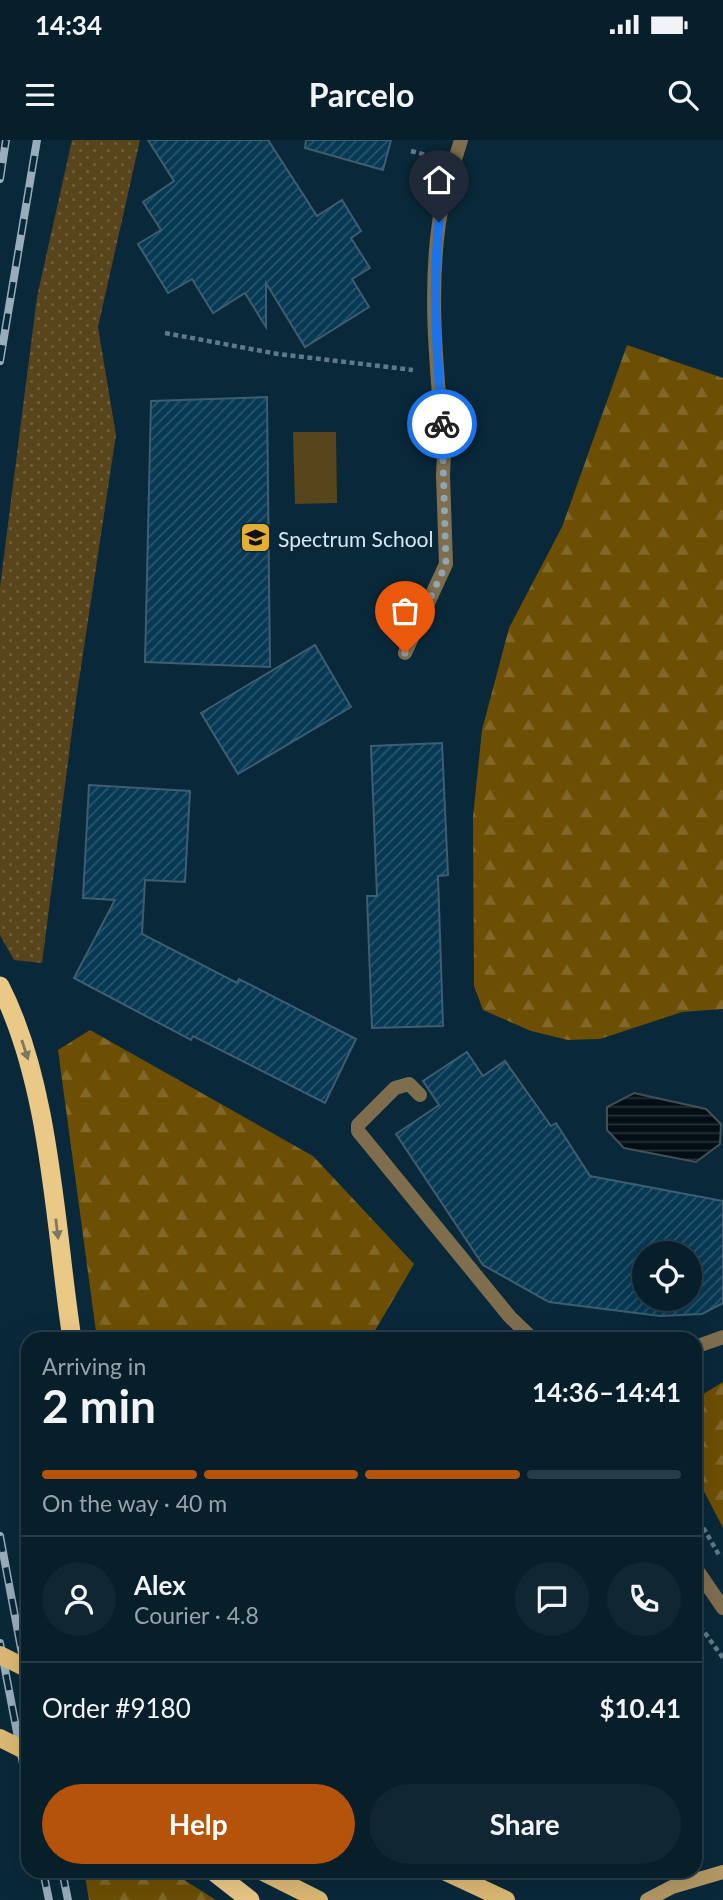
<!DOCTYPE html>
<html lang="en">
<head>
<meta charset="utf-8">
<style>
  body { margin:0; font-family:Lato,sans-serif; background:#102733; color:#f1f3f6; height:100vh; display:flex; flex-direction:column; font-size:26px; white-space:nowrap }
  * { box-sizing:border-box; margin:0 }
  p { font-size:23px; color:#98a2a9 }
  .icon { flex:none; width:38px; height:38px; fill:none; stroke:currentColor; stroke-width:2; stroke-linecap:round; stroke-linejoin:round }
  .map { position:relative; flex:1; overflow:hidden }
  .side { position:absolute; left:21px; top:1192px; width:681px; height:546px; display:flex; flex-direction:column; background:#071e2b; border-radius:21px; box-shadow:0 7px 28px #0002,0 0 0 2px #283c47 }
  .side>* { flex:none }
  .fabs { position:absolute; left:632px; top:1101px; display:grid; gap:14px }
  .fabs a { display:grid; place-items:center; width:70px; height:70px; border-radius:50%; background:#071e2b; box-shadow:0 7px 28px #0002,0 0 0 2px #283c47; font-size:35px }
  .pin { position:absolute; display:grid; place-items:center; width:60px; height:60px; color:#fff; margin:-72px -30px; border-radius:50% 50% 50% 0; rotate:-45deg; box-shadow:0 0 7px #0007 }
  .pin .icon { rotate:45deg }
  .courier { position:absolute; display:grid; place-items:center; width:70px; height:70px; margin:-35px; border:5px solid #1a73e8; border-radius:50%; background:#fff; color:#222; box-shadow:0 2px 9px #0007 }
  .overview em { font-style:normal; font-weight:700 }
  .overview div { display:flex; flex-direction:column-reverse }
  .overview { display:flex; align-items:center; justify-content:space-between; height:119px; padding:0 21px }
  h1 { font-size:46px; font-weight:700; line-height:52px }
  .bar { display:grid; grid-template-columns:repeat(4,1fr); gap:10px 7px; align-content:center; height:84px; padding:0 21px }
  .bar i { height:9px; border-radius:5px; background:#283c47 }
  .bar .selected { background:#b45309 }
  .bar p { grid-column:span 4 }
  .line { display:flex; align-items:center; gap:18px; padding:0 21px; border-top:2px solid #283c47 }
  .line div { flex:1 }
  .round { display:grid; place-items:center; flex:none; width:74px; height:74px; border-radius:37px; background:#102733 }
  .cta { display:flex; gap:14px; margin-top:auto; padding:14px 21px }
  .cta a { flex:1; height:80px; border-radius:42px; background:#b45309; color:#fff; font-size:28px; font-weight:700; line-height:80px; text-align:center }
  .cta a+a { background:#102733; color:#f1f3f6 }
  .status { display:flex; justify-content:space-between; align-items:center; height:49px; padding:0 35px; background:#071e2b; direction:ltr }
  .status svg { height:19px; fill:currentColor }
  header { display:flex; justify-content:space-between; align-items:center; height:91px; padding:0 21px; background:#071e2b; font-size:32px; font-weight:700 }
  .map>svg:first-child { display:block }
  .grass { fill:url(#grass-dots) }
  .forest { fill:url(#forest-firs) }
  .pitch { fill:#58451c }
  .water { fill:url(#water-rules); stroke:#434f57; stroke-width:2 }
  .building { fill:url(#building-hatch); stroke:#3f5d71; stroke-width:2; fill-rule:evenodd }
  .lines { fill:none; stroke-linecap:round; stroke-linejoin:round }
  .path { stroke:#607988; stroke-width:4.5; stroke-dasharray:5 3.5; stroke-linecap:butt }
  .service { stroke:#7f6e4e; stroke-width:14 }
  .minor { stroke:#7f6e4e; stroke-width:14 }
  .secondary { stroke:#b39864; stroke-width:14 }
  .primary { stroke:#dcb974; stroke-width:18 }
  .trunk { stroke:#eac886; stroke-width:19 }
  .rail-casing { stroke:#98adba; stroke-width:8 }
  .rail { stroke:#092839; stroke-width:5; stroke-dasharray:16; stroke-linecap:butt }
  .primary-bridge { stroke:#dcb974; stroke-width:18 }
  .oneway { fill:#7a7860 }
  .done { stroke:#8fa5b2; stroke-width:7; stroke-dasharray:0 12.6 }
  .route { stroke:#1a73e8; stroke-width:9 }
  .labels { text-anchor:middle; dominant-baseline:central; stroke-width:5; stroke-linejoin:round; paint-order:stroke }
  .poi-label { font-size:21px; fill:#d7e8f3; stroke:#092839; text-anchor:start }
</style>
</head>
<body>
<div class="status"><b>14:34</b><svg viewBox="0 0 49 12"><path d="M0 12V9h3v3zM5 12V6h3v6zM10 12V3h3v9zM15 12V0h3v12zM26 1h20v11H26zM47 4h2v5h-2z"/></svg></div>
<header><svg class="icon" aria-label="menu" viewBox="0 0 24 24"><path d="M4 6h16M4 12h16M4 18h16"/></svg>Parcelo<svg class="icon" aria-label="search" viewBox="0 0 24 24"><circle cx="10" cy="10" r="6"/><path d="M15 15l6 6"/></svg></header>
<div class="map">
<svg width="723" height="1760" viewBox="0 0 723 1760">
  <defs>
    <pattern id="grass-dots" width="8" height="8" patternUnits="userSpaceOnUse" patternTransform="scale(1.75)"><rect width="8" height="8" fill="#58451c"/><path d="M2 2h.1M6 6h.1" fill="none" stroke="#6f603d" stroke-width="1.8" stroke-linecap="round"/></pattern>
    <pattern id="forest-firs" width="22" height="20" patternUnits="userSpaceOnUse" patternTransform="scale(1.75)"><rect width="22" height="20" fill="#6d4f04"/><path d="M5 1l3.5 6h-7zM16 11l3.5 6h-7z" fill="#816829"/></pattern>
    <pattern id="water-rules" width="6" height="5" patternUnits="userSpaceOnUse" patternTransform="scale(1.75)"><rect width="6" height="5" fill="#030d14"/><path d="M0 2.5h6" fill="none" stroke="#273037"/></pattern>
    <pattern id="building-hatch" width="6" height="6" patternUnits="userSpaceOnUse" patternTransform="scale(1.75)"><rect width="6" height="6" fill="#063953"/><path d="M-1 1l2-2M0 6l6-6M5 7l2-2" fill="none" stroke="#2a566c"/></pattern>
  </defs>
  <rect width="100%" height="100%" fill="#092839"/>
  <path class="grass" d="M72,0H140L98,187L116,295L76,560L42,823L14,820L0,795V447L37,157Z"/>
  <path class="forest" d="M627,205L723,238V869L682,872L600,899L568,900L531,891L483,870L474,846L473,677L482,590L509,488L562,387Z
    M90,890L313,1016L414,1124L370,1199H97L58,910Z
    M723,1242V1388L697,1338L695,1327V1259Z
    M84,1731H170L216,1760H89Z"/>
  <path class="pitch" d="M293,292H336L337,363L295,364Z"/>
  <path class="water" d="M634,953L706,969L721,984L720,1004L696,1022L624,1008L607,990V967Z"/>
  <path class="building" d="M148,0H268L317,76L342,60L361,91L351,98L370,128L352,139L369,167L305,207L266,143V187L245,153L213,173L192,139L168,153L138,104L161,90L143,62L174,41Z
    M306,0H391L383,30L305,8Z
    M267,257L270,527L145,522L151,261Z
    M315,505L351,567L238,634L201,573Z
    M442,603L448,735L438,736L443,886L372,888L367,756H377L371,606Z
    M89,645L190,651L185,742L145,740L142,794L237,843L239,839L356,899L325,963L193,896L191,900L74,838L115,760L83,758Z
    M467,912L483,936L505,921L551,986L556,983L590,1036L723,1061V1163L702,1174L660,1176L549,1162L483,1125L396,994L439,965L423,941ZM644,1113H690V1158H644Z"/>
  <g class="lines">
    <path class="path" d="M411,11L430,16L431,12
      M165,193L278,214L413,230
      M695,1373L719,1415
      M695,1479L723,1518"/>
    <path class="service" d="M420,955L409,944L395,948L358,985V991L510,1177L533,1199
      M695,1207L723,1197"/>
    <path class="minor" d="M405,513L446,424L443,335L444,315C438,239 428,160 439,83C443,55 453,27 461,0
      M695,1427L723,1468"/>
    <path class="secondary" d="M647,1760L672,1747L723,1732"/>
    <path class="primary" d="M261,1731L319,1760
      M444,1731L506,1760"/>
    <path class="trunk" d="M0,846C51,946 55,1088 72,1199
      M213,1731L250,1760"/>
    <defs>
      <path id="rail" d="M0,39L6,0
        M0,221L37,0
        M0,1396L28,1546
        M0,1503L28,1650
        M43,1731L49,1760
        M62,1731L68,1760"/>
    </defs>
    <use href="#rail" class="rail-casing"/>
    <use href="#rail" class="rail"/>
    <path class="primary-bridge" d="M0,1515L28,1529
      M0,1598L28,1612"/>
  </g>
  <defs><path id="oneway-solid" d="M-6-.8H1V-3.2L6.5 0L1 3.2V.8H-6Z" transform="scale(1.75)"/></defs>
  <g class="oneway">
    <use href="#oneway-solid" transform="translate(25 910) rotate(72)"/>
    <use href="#oneway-solid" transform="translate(57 1089) rotate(83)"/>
  </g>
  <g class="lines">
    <path class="done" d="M405,513L446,424L442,284"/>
    <path class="route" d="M439,82C432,149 437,217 442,284"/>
  </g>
  <defs>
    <symbol id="school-square" viewBox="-11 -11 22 22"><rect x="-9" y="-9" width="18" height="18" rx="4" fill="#e3ae35" stroke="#092839"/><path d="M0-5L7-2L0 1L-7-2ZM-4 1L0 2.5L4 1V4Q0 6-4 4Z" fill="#111"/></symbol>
  </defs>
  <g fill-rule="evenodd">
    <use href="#school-square" x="238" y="380" width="35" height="35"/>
  </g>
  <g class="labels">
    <g class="poi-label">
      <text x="278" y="398">Spectrum School</text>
    </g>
  </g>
</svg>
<div class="fabs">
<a><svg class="icon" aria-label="locate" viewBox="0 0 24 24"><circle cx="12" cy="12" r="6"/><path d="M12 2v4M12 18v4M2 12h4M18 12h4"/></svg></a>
</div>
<div class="pin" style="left:405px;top:513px;background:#ea580c"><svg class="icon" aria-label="bag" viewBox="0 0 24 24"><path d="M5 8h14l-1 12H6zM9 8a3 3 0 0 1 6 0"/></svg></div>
<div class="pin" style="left:439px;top:82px;background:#1f2937"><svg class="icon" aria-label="home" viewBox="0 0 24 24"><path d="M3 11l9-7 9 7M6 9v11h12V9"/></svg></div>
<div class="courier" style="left:442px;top:284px"><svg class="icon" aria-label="bike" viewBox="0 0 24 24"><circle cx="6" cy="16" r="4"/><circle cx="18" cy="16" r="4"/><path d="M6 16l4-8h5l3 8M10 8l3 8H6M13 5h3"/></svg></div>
<section class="side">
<div class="overview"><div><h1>2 min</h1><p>Arriving in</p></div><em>14:36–14:41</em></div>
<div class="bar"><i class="selected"></i><i class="selected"></i><i class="selected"></i><i></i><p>On the way · 40 m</p></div>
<div class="line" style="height:126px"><a class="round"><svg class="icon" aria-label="person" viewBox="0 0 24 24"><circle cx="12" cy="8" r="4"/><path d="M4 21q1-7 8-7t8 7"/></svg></a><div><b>Alex</b><p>Courier · 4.8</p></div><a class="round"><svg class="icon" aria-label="chat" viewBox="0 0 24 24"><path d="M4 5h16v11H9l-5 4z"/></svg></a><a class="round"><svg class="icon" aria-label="phone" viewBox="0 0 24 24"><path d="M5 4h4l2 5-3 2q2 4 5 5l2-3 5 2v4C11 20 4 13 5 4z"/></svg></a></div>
<div class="line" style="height:91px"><div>Order #9180</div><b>$10.41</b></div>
<div class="cta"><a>Help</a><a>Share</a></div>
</section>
</div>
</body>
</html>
